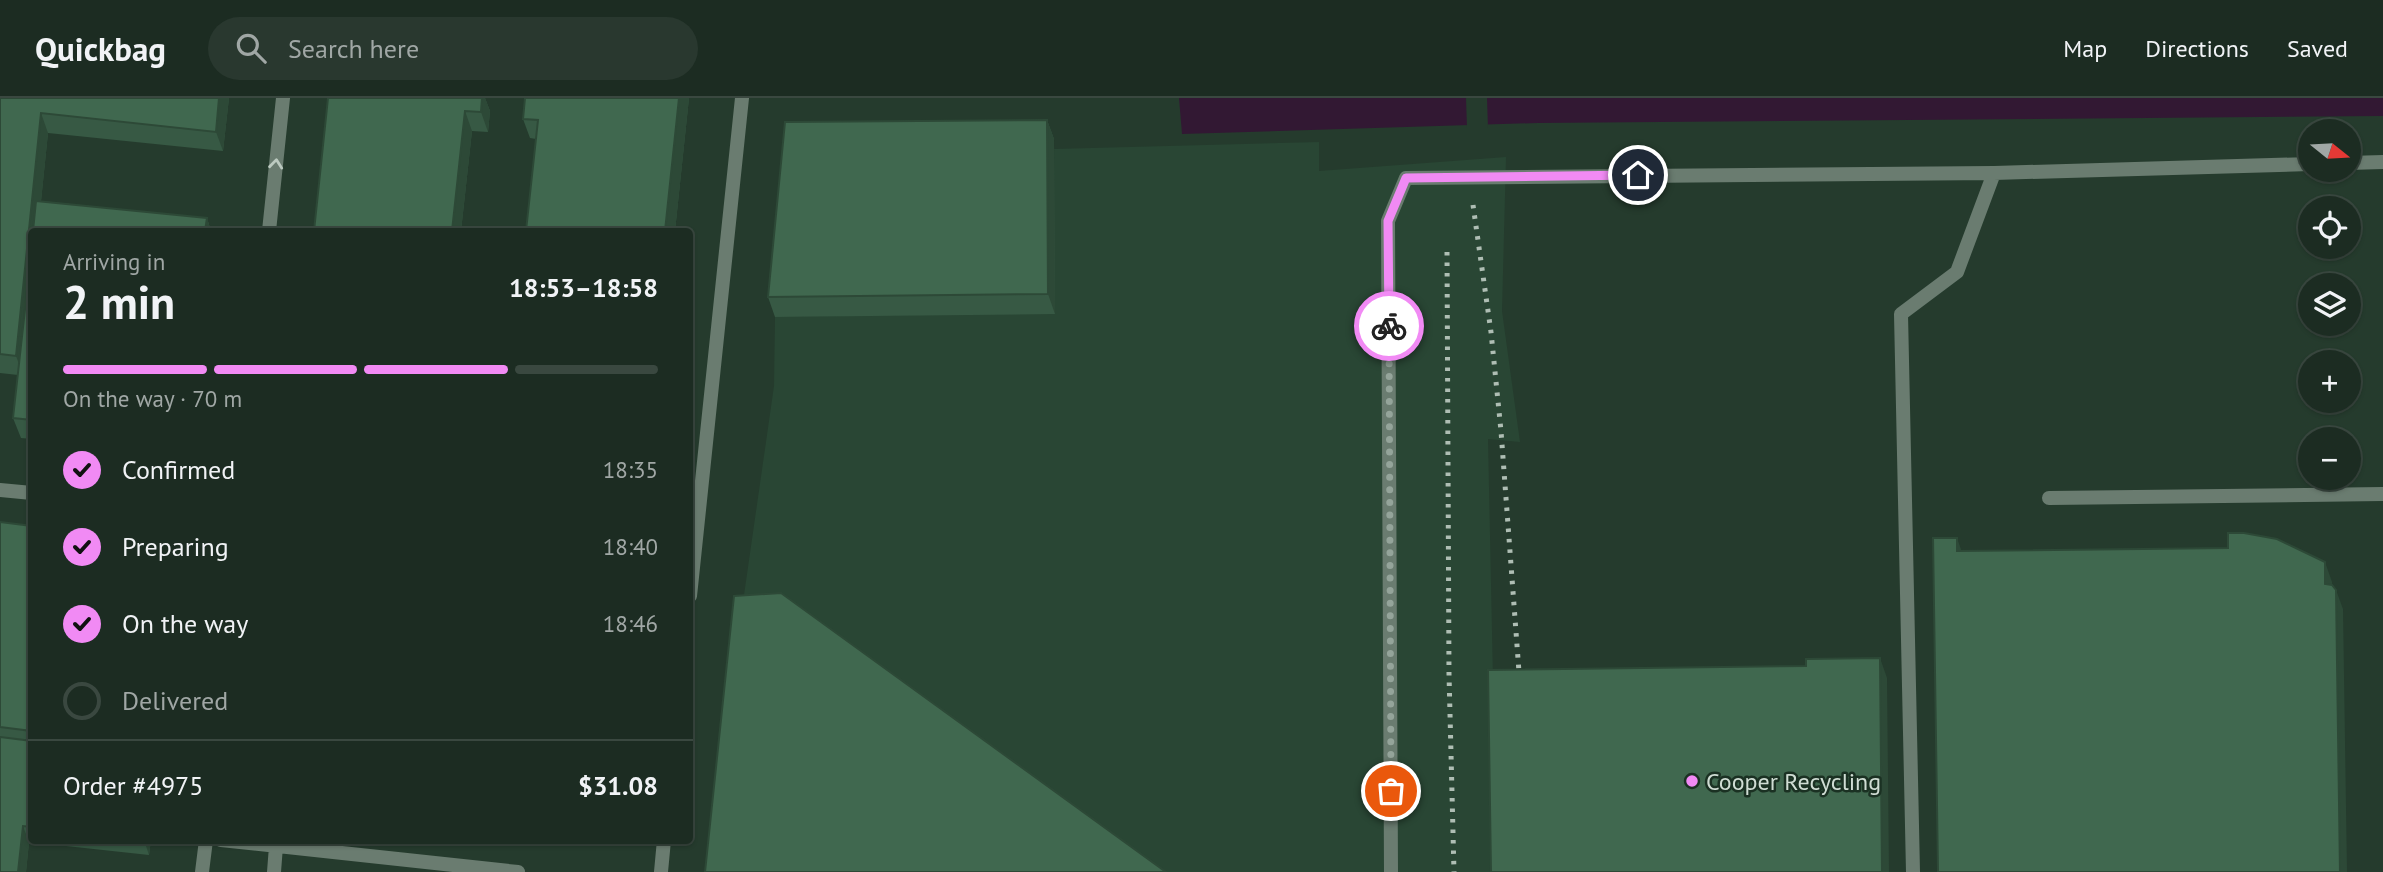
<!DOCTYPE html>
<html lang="en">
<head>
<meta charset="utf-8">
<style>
  body { margin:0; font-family:"PT Sans",sans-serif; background:#29382f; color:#f1f3f6; height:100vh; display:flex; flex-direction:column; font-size:26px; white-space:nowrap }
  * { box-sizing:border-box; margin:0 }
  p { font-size:23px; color:#a0a7a5 }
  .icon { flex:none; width:38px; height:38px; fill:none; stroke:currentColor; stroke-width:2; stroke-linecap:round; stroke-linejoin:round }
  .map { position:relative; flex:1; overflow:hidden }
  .side { position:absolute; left:28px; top:130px; width:665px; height:616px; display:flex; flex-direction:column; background:#1c2c22; border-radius:7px; box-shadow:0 2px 5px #0004,0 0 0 2px #3a4840 }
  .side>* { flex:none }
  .needle { width:46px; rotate:108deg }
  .fabs { position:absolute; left:2298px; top:21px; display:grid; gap:14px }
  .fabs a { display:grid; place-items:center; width:63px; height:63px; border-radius:50%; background:#1c2c22; box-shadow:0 2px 5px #0004,0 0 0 2px #3a4840; font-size:35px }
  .pin { position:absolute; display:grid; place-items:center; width:60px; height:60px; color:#fff; margin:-30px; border:4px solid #fff; border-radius:50%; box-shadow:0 2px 7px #0007 }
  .courier { position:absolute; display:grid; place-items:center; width:70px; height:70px; margin:-35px; border:5px solid #f18af4; border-radius:50%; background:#fff; color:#222; box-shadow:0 2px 9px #0007 }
  .overview em { font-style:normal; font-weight:800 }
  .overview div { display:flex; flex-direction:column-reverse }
  .overview { display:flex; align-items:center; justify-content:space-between; height:119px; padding:0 35px }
  h1 { font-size:46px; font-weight:800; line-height:52px }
  .bar { display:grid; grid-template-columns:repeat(4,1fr); gap:10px 7px; align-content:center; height:84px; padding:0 35px }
  .bar i { height:9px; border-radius:5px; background:#3a4840 }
  .bar .on { background:#f18af4 }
  .bar p { grid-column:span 4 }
  .line { display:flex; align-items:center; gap:18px; padding:0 35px; border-top:2px solid #3a4840 }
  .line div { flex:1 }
  ol { padding:0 35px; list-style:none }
  li { display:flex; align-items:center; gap:21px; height:77px }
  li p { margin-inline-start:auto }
  li .icon { padding:7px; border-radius:50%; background:#f18af4; color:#111; stroke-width:4 }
  li:last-child { color:#a0a7a5 }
  li i { width:38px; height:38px; border:4px solid #3a4840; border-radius:50% }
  header { display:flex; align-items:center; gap:42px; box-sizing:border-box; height:98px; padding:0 35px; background:#1c2c22; border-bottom:2px solid #3a4840 }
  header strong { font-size:33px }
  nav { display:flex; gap:38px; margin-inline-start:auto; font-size:24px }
  .search { width:490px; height:63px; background:#29382f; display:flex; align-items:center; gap:18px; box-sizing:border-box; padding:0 24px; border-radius:38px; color:#a0a7a5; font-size:26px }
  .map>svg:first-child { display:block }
  .built { fill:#294634 }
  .water { fill:#321833 }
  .pier { fill:#253b2d }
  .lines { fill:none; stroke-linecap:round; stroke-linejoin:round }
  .lane { stroke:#6a7c70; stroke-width:14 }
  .street { stroke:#6a7c70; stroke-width:14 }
  .rail { stroke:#afbeb4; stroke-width:5; stroke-dasharray:3.5 7; stroke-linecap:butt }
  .wall { fill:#375944 }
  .shaded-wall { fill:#2d4937 }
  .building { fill:#40684f; stroke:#2d4937; stroke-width:2 }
  .oneway { stroke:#bccac0 }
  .done { stroke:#94a49a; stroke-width:7; stroke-dasharray:0 12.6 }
  .route { stroke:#f18af4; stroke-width:9 }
  .poi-dot { fill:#f18af4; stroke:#1b3123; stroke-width:2.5 }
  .labels { text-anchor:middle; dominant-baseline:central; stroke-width:5; stroke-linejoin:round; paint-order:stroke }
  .poi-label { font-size:24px; fill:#d0ddd4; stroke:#1b3123; text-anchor:start }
</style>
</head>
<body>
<header>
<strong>Quickbag</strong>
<div class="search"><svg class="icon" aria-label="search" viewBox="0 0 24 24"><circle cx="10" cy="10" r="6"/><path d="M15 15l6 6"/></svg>Search here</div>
<nav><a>Map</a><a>Directions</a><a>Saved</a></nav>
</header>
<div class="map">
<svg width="2383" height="774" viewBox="0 0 2383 774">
  <rect width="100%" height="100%" fill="#253b2d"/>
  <path class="built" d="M1319,44V73L1506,59L1502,213L1520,344L1488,341L1497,774H1146L741,518L774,288L775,219L1055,215L1054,51Z"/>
  <path class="water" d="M1179,0H2383V18L1538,25L1182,36Z"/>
  <path class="pier" d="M1466,0H1487L1488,30H1467Z"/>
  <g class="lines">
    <path class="lane" d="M2348,65L2383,64
      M2049,400L2383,396
      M221,742L518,774
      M274,774L276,748
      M1391,774L1388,123L1406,80L1994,75L2310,66
      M1913,774L1901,216L1957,174L1994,75"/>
    <path class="street" d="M269,133L283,0
      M0,392L32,395
      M690,498L742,0
      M202,774L206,742
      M661,774L664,742"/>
    <path class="rail" d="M1473,107L1491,234L1501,333L1519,574
      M1447,154L1449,576L1454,774"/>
  </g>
  <path class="wall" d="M0,0H229L223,53L48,35L41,103L207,120L211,133H32V341L21,340L13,320L18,277L0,275Z
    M328,0H485L490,13L488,34L472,33L461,133H314Z
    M540,0H689L675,133H526L536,41L530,40L523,21Z
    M1047,22L1054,41L1055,216L775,219L768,199Z
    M0,424L32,428V742H151L149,757L29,744L26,774H0Z"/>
  <path class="shaded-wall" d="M219,0H229L223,53L216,34Z
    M482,0H485L490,13L488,34L481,14Z
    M679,0H689L675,133H665Z
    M465,13L472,33L461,133H452Z
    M41,15L48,35L38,133H32V198L23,277L16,258Z
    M1047,22L1054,41L1055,216L1048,196Z
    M207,120L211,133H205Z
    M1957,440L1964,460L1957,453Z
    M2325,464L2332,484V506L2325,486Z
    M2336,492L2343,511L2347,774H2340Z
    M1880,560L1887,580L1889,774H1882Z
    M23,728L29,744L26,774H18Z
    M144,742H151L149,757Z"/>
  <path class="building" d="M0,0H219L216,34L41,15L16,258L0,256Z
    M328,0H482L481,14L465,13L452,133H314Z
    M525,0H679L665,133H526L538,22L523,21Z
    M1047,22L1048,196L768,199L785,24Z
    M36,103L207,120L205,133H33Z
    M32,148V322L13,320Z
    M0,424L32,428V633L0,629Z
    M2228,435H2244L2277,441L2325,464V486L2332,487L2336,492L2340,774H1938L1933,440H1957V453L2228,450Z
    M781,495L1166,774H705L734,498Z
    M1880,560L1882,774H1491L1488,572L1806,568V561Z
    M0,639L32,643V729L23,728L18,774H0Z"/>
  <defs><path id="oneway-chevron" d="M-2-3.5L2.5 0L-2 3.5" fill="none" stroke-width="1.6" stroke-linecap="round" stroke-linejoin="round" transform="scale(1.75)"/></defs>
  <use class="oneway" href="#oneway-chevron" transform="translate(276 66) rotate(-84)"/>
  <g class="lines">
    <path class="done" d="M1389,228L1391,693"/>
    <path class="route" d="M1389,228L1388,123L1406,80L1638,77"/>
  </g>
  <circle class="poi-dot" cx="1692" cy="683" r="7"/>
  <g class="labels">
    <g class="poi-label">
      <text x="1706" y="683">Cooper Recycling</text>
    </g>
  </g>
</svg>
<div class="fabs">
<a><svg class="needle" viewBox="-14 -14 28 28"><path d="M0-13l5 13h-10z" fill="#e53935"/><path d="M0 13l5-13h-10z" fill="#a0a7a5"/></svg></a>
<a><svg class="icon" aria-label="locate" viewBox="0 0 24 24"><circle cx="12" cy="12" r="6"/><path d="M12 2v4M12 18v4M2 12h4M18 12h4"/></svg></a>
<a><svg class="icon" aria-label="layers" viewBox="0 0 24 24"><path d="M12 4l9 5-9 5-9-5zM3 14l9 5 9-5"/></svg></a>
<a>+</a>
<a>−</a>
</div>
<div class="pin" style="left:1391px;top:693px;background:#ea580c"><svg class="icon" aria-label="bag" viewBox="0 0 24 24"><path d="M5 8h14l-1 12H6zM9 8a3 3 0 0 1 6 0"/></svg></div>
<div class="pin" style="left:1638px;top:77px;background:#1f2937"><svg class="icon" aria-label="home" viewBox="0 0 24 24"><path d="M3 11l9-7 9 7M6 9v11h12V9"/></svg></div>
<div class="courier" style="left:1389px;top:228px"><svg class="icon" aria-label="bike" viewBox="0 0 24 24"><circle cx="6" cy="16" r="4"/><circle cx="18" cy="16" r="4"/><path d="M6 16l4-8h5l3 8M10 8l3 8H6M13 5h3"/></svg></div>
<section class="side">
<div class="overview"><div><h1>2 min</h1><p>Arriving in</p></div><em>18:53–18:58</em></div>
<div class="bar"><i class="on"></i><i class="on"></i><i class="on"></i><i></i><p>On the way · 70 m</p></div>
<ol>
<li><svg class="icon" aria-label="check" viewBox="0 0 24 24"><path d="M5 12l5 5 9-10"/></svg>Confirmed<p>18:35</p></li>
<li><svg class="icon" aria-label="check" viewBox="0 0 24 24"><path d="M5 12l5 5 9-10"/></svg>Preparing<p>18:40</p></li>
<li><svg class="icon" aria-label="check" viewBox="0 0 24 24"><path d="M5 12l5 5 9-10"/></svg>On the way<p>18:46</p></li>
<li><i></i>Delivered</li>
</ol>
<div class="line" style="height:91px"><div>Order #4975</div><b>$31.08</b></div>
</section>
</div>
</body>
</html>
